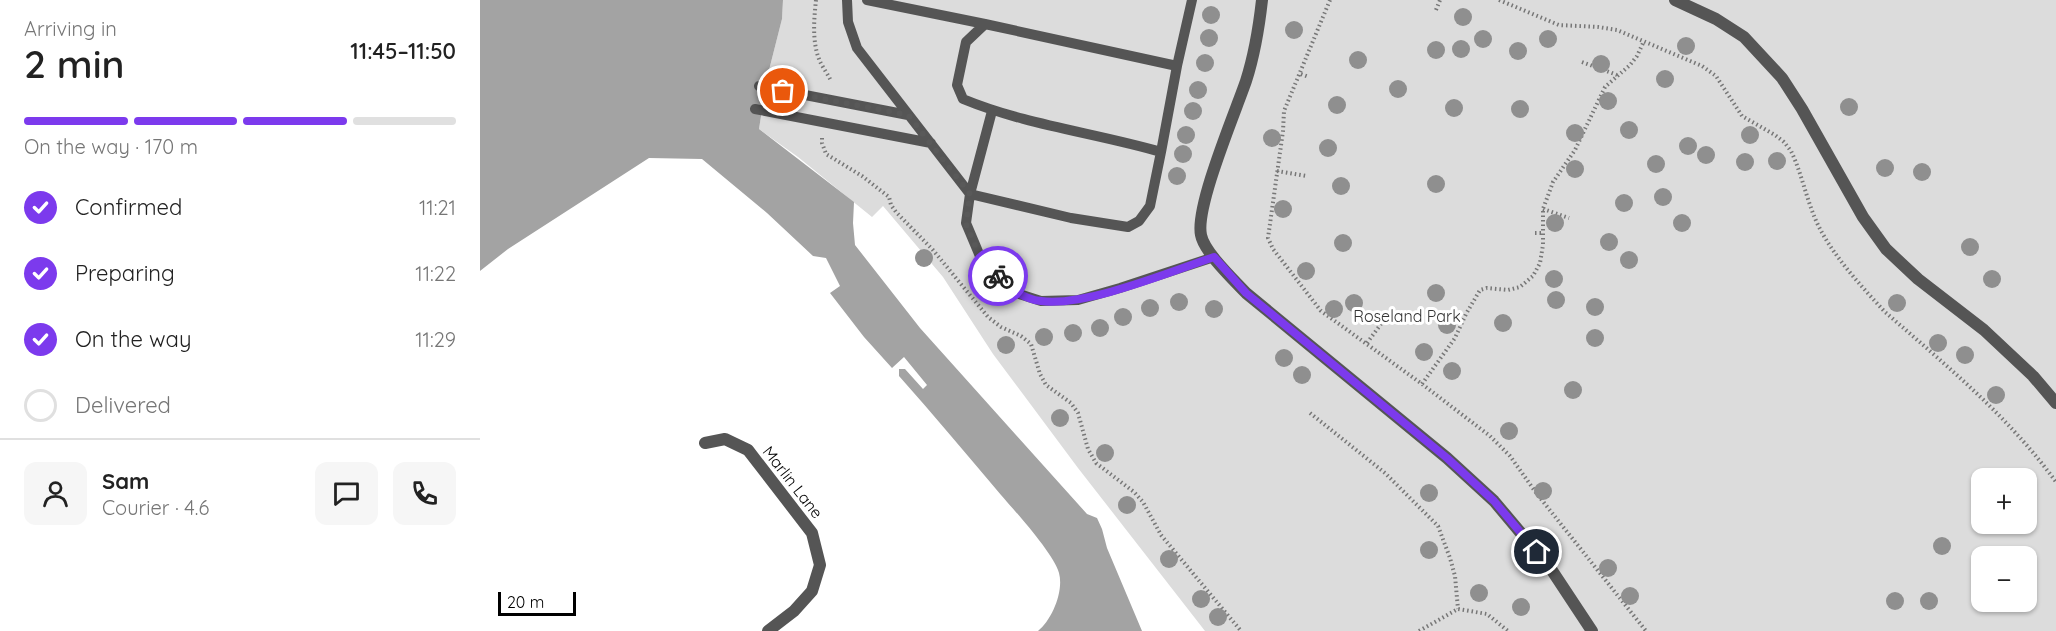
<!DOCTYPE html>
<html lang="en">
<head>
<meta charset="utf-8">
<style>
  body { margin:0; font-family:Quicksand,sans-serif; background:#f6f6f6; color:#222; height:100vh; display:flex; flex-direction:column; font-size:22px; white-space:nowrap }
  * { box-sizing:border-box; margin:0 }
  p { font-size:20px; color:#767676 }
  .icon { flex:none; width:33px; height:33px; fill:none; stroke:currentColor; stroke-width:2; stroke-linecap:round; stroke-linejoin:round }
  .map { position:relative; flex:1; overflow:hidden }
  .sheet { display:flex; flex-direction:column; background:#fff; width:480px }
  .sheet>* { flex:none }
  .fabs { position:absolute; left:1491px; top:468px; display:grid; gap:12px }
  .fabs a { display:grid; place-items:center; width:66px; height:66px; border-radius:12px; background:#fff; box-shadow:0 2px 4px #0004; font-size:30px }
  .scale { position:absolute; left:18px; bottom:15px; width:78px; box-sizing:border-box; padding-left:6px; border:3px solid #000; border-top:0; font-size:16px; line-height:21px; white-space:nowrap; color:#000; -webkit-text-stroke:4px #fff; paint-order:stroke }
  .pin { position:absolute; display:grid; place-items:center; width:51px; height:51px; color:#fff; margin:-26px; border:3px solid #fff; border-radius:50%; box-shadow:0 2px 6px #0007 }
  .courier { position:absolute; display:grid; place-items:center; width:60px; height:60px; margin:-30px; border:4px solid #7c3aed; border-radius:50%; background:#fff; color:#222; box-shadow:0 2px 8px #0007 }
  .summary em { font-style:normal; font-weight:600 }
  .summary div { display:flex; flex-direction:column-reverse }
  .summary { display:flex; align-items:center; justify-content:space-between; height:102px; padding:0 24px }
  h1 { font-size:39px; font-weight:600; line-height:45px }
  .bar { display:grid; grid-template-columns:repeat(4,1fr); gap:9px 6px; align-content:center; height:72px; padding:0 24px }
  .bar i { height:8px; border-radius:4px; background:#e0e0e0 }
  .bar .active { background:#7c3aed }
  .bar p { grid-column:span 4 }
  .line { display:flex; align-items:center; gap:15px; padding:0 24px; border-top:2px solid #e0e0e0 }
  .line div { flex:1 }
  .round { display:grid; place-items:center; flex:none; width:63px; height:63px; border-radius:12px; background:#f6f6f6 }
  ol { padding:0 24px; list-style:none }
  li { display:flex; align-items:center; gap:18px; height:66px }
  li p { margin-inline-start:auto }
  li .icon { padding:6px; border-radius:50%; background:#7c3aed; color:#fff; stroke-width:4 }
  li:last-child { color:#767676 }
  li i { width:33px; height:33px; border:3px solid #e0e0e0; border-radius:50% }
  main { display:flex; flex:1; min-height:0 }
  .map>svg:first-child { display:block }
  .green { fill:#dcdcdc; fill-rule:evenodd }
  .water { fill:#a3a3a3 }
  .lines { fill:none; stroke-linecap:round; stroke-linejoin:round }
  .path { stroke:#777; stroke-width:4; stroke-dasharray:1.5 3; stroke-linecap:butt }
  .service { stroke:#555; stroke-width:10 }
  .minor { stroke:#555; stroke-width:12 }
  .tree { fill:#8f8f8f }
  .done { stroke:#595959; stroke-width:6; stroke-dasharray:0 10.8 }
  .route { stroke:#7c3aed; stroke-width:8 }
  .labels { text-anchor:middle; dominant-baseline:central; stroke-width:6; stroke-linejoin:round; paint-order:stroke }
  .park-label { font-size:16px; fill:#333; stroke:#fff }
  .street-label { font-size:16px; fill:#000; stroke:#fff }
</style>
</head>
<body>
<main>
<section class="sheet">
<div class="summary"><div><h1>2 min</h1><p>Arriving in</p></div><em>11:45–11:50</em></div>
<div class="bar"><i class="active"></i><i class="active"></i><i class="active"></i><i></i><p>On the way · 170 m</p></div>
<ol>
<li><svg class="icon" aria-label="check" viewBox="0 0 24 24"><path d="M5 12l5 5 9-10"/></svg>Confirmed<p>11:21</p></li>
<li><svg class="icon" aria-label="check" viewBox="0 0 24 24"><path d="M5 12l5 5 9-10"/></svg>Preparing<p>11:22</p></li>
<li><svg class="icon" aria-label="check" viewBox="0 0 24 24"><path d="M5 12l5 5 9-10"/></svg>On the way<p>11:29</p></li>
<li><i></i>Delivered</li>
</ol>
<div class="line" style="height:108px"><a class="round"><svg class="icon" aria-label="person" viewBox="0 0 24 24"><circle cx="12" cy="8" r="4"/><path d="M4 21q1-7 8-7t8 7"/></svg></a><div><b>Sam</b><p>Courier · 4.6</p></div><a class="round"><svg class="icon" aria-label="chat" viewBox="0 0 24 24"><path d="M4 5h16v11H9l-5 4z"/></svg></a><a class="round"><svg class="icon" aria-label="phone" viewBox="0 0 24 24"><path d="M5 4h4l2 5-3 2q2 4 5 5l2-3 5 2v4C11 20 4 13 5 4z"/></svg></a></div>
</section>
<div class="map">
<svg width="1576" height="631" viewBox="0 0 1576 631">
  <rect width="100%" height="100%" fill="#fff"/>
  <path class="green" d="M303,0H1576V631H725L598,468L513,354L463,277L403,206L392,217L318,157L279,129L287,78L302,19ZM1502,478H1546V524H1502ZM1502,556H1546V602H1502Z"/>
  <path class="water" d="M0,0H303L302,19L287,78L279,129L374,202L373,223L375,245L440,328L607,514L617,518L622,529L627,548L662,631H558C572,620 584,591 579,573C574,554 535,511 521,495C487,455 454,415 419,376V369H425L443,389L447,385L424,357L412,368L384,337L350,293L360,286L346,258L333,256L287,213L222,159L169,158L28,249L0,271Z"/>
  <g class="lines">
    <path class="path" d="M336,0C334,19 332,41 339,59C342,67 348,74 351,81
      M850,0L804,111L803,131L788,238L793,249L841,311L942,384L1010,436L1030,456L1057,494L1166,631
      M1019,0L1079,25L1118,27L1137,30L1222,66L1236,76L1262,116L1295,135L1304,142L1311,151C1323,176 1327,204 1340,229C1356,259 1382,287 1405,312C1466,365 1529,417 1576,482
      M956,10L960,0
      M1102,62L1137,75
      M821,74L829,77
      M342,138V143L346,154L382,176L409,197L411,205L416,212L453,250L508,317L521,327L541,336L551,344L560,374L566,385L591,403L598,413L608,449L616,463L654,492L663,502L681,535L761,631
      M797,171L826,176
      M1063,209L1089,218
      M1055,233H1063
      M887,343L901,324
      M942,384L975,338L986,314L1000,290L1007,288L1028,290L1040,287L1053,276L1060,263L1063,245V209L1073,182L1095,150L1125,87L1150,65L1157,56L1164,41
      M830,413L905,473L958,526L970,558L975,576L978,609
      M939,631L978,609L1007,614L1028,631"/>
    <path class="service" d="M367,0L368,22L377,48L490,194L591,218L648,227L659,221L670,206L681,152C615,133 546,125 483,99L477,85L486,42L505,24L697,66L712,0
      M387,0L505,24
      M279,86L428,115
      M275,109L451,143
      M512,111L490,194L486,223L502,261L536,293L561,301L598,300L640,288L734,257
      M681,152L697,66"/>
    <path class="minor" d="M782,0C779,27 774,56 766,81C755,113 715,207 721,235C724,252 754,280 766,293L967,458L1014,501L1071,569L1112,631
      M1195,0L1236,19L1264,37L1302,78L1322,109L1383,217L1406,249L1438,279L1504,330L1553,376L1576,403
      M225,443L245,439L268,450L332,533L340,565L332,591L314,611L288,631"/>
  </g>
  <g class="tree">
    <circle cx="731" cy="15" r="9"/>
    <circle cx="983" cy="17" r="9"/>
    <circle cx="814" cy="30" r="9"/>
    <circle cx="729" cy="38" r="9"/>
    <circle cx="1003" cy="39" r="9"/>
    <circle cx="1068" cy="39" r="9"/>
    <circle cx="1206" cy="46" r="9"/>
    <circle cx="981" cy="49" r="9"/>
    <circle cx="956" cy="50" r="9"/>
    <circle cx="1038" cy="51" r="9"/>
    <circle cx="878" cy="60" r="9"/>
    <circle cx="725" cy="63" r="9"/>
    <circle cx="1121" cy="64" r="9"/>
    <circle cx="1185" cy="79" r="9"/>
    <circle cx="918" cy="89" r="9"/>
    <circle cx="718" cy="90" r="9"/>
    <circle cx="1128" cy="101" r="9"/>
    <circle cx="857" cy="105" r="9"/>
    <circle cx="1369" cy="107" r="9"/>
    <circle cx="974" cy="108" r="9"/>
    <circle cx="1040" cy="109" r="9"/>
    <circle cx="713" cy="111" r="9"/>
    <circle cx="1149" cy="130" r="9"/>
    <circle cx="1095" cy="133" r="9"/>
    <circle cx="706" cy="135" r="9"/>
    <circle cx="1270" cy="135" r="9"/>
    <circle cx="792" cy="138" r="9"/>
    <circle cx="1208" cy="146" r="9"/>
    <circle cx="848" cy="148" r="9"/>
    <circle cx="703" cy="154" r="9"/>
    <circle cx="1226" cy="155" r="9"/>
    <circle cx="1297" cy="161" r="9"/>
    <circle cx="1265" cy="162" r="9"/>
    <circle cx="1176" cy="164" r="9"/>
    <circle cx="1405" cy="168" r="9"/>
    <circle cx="1095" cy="169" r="9"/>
    <circle cx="1442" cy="172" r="9"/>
    <circle cx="697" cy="176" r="9"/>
    <circle cx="956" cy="184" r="9"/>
    <circle cx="861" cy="186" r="9"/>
    <circle cx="1183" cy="197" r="9"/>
    <circle cx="1144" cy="203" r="9"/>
    <circle cx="803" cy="209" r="9"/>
    <circle cx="1075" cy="223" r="9"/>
    <circle cx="1202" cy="223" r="9"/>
    <circle cx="1129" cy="242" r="9"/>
    <circle cx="863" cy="243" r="9"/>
    <circle cx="1490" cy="247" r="9"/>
    <circle cx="444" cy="258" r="9"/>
    <circle cx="1149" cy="260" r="9"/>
    <circle cx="826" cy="271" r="9"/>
    <circle cx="1074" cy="279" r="9"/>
    <circle cx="1512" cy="279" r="9"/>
    <circle cx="956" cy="293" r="9"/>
    <circle cx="1076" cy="300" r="9"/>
    <circle cx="699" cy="302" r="9"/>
    <circle cx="874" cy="303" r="9"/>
    <circle cx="1417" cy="303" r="9"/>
    <circle cx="1115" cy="307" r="9"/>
    <circle cx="670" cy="308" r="9"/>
    <circle cx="734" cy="309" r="9"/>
    <circle cx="854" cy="309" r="9"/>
    <circle cx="643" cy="317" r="9"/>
    <circle cx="1023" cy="323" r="9"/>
    <circle cx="967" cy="325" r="9"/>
    <circle cx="620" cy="328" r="9"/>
    <circle cx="593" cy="333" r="9"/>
    <circle cx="564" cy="337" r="9"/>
    <circle cx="1115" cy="338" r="9"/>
    <circle cx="1458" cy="343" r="9"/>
    <circle cx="526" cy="345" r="9"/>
    <circle cx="944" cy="352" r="9"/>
    <circle cx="1485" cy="355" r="9"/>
    <circle cx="804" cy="358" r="9"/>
    <circle cx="972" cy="371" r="9"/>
    <circle cx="822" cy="375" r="9"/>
    <circle cx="1093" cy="390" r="9"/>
    <circle cx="1516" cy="395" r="9"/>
    <circle cx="580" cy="418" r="9"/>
    <circle cx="1029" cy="431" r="9"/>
    <circle cx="625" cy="453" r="9"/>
    <circle cx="1063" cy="491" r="9"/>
    <circle cx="949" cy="493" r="9"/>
    <circle cx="647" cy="505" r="9"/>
    <circle cx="1462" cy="546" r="9"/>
    <circle cx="949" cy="550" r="9"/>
    <circle cx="689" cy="559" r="9"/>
    <circle cx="1128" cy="568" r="9"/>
    <circle cx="999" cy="593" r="9"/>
    <circle cx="1150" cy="596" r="9"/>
    <circle cx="721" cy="599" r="9"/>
    <circle cx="1415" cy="601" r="9"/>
    <circle cx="1449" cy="601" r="9"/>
    <circle cx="1041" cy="607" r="9"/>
    <circle cx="738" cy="617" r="9"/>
  </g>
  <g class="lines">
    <path class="done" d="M303,91L428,115L490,194L486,224L502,261L518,276"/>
    <path class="route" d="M518,276C530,288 543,299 561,301C605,307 690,272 734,257L766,293L967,458L1014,501L1057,552"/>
  </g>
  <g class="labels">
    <g class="park-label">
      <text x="927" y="316">Roseland Park</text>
    </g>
    <g class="street-label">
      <text transform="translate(313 482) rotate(52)">Marlin Lane</text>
    </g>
  </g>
</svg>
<div class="fabs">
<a>+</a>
<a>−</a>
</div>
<div class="scale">20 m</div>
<div class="pin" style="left:303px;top:91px;background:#ea580c"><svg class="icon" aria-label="bag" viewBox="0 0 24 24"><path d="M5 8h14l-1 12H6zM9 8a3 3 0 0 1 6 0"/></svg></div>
<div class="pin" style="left:1057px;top:552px;background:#1f2937"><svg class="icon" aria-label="home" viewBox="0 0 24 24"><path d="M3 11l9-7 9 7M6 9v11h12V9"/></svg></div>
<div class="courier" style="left:518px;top:276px"><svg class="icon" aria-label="bike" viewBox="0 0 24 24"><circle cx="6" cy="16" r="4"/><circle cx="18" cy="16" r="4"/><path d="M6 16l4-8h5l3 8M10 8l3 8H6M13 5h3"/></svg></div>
</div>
</main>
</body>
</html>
